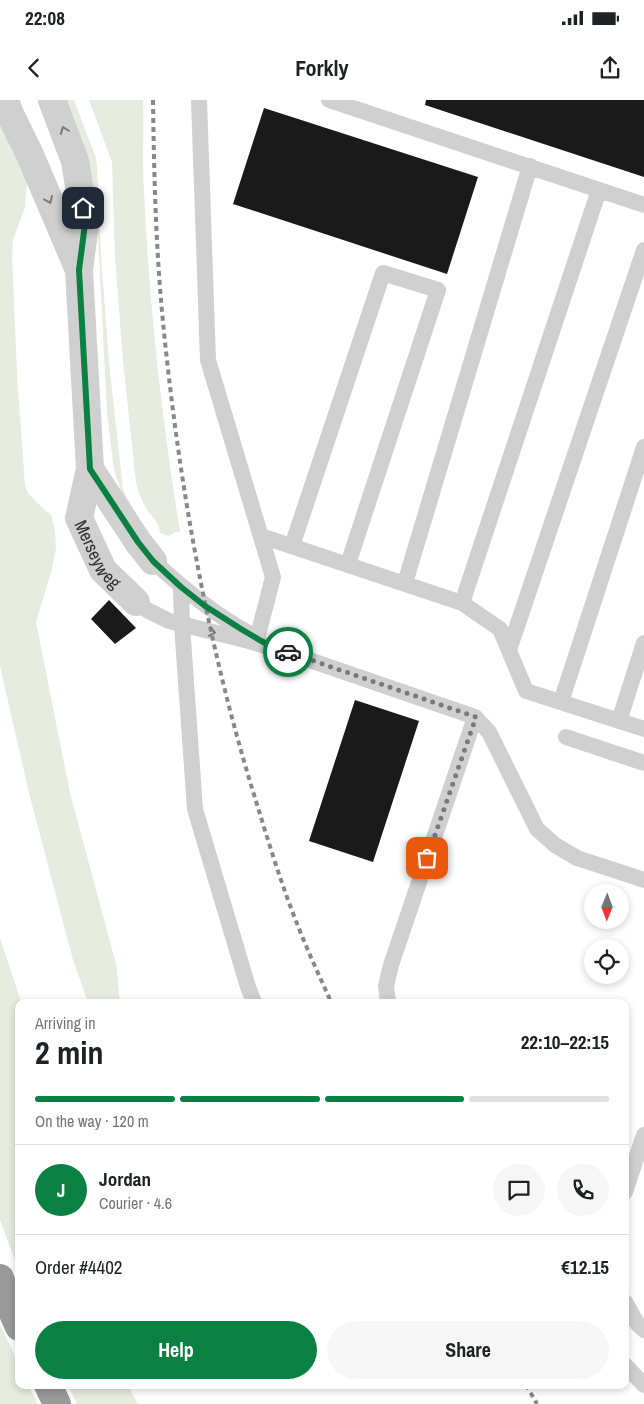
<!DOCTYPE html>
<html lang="en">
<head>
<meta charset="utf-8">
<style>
  body { margin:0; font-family:"Archivo Narrow",sans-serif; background:#f6f6f6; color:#202124; height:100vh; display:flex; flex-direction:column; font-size:19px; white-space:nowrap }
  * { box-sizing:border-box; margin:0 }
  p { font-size:16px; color:#757577 }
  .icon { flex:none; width:28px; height:28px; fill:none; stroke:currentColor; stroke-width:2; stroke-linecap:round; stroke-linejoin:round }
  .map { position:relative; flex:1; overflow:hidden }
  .drawer { position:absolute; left:15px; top:899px; width:614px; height:390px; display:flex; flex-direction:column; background:#fff; border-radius:10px; box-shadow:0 2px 8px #0003 }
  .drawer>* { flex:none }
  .needle { width:32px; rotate:181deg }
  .fabs { position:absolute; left:584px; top:784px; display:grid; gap:10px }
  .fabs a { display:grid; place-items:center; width:45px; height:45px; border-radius:50%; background:#fff; box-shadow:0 2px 8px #0003; font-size:25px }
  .pin { position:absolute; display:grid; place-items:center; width:42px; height:42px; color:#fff; margin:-21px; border-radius:10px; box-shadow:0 2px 8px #0006 }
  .courier { position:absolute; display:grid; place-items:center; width:50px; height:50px; margin:-25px; border:4px solid #0b8043; border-radius:50%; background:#fff; color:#222; box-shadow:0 1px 6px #0007 }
  .head em { font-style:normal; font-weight:800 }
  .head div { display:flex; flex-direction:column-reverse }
  .head { display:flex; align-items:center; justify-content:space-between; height:85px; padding:0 20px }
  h1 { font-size:32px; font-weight:800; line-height:38px }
  .bar { display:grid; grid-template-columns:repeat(4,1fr); gap:8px 5px; align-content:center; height:60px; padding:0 20px }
  .bar i { height:6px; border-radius:4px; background:#e0e0e0 }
  .bar .on { background:#0b8043 }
  .bar p { grid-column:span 4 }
  .line { display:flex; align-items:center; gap:12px; padding:0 20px; border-top:1px solid #e0e0e0 }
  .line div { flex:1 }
  .round { display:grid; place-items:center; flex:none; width:52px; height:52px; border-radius:26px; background:#f6f6f6 }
  .cta { display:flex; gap:10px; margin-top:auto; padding:10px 20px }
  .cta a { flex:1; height:58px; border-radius:30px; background:#0b8043; color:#fff; font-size:20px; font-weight:800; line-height:58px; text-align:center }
  .cta a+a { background:#f6f6f6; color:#202124 }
  .status { display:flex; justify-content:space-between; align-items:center; height:35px; padding:0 25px; background:#fff; direction:ltr }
  .status svg { height:14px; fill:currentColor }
  header { display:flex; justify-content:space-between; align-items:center; height:65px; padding:0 20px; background:#fff; font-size:22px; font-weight:800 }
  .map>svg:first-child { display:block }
  .green { fill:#e6ecdf }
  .building { fill:#1a1a1a }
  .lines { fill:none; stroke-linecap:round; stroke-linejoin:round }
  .service { stroke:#d0d0d0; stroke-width:16 }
  .minor { stroke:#d0d0d0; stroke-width:28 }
  .motorway { stroke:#9a9a9a; stroke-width:28 }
  .rail { stroke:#888; stroke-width:4; stroke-dasharray:5 4; stroke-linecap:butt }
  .oneway { stroke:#7a7a7a }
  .done { stroke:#7a7a7a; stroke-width:5; stroke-dasharray:0 9 }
  .route { stroke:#0b8043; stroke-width:6 }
  .labels { text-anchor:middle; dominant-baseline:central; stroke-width:5; stroke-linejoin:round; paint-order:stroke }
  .street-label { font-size:18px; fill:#333; stroke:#fff }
</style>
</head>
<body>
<div class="status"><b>22:08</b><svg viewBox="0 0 49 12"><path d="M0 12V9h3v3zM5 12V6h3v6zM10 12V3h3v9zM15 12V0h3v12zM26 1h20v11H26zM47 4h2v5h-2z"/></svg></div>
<header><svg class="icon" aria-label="back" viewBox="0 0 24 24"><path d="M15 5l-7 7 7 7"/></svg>Forkly<svg class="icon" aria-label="share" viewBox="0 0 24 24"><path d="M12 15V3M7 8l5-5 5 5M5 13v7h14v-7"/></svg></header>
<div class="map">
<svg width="644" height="1304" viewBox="0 0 644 1304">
  <rect width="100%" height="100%" fill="#fff"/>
  <path class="green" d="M66,0H74L96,58L97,65L101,156L109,263L123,389L127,398L144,427L122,394L114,370L107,312L98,137L94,95Z
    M89,0H143C144,30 142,61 144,91C149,206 162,319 180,432H176L169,436L160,433C160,424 153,418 148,411C142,402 139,393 136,383L123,261L115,157L112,62Z
    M0,25L18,56L27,84L25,107L13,140L12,156L17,275L25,386L28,393L36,402L51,415L55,431L56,448L52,469L36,522L70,693L116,864L120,902H88L73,860L29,693L0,566Z
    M0,838L21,902H19V1171L0,1120Z
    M0,1224L19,1265V1285H28L38,1304H0Z
    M68,1285H132L131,1291L138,1304H77Z"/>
  <path class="building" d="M426,0H644V77L425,5Z
    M264,8L478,77L447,174L233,104Z
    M109,500L136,528L115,544L91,519Z
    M355,600L419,621L373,762L309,741Z"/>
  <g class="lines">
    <path class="service" d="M199,0L208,260L273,477L256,543
      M329,0L644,105
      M261,436L462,503L500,529L526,591L644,629
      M292,446L383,173L438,190L348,464
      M153,461C185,490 216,516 254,536
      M405,483L530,66
      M181,487L182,525L195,709L248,887L254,902
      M136,502L147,510L169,521L249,541L295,555L475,617L489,632L537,729L555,745L577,758L644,780
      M462,503L599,90
      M509,550L644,150
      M561,602L644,347
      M619,621L644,543
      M566,637L644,663
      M388,902L386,886L391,865L475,617
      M625,1092L644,1035
      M625,1202L637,1223L644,1230
      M625,1265L644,1285"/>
    <g class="minor">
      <path d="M5,0L10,14L30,55L79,170"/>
      <path id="s1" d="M52,0L75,61L85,124L79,170L90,369L79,418L103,470L136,502"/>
      <path d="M90,369L138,442L153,461"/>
    </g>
    <path class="motorway" d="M0,1178L14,1216L19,1227
      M48,1285L57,1304"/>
    <path class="rail" d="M153,0C154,78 156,155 164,232C180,390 208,546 255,698C268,740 281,784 298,826C308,852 320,877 331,902
      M526,1285L537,1304"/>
  </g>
  <defs><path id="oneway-chevron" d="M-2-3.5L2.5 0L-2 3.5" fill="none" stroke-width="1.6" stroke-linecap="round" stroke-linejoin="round" transform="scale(1.25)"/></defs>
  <g class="oneway">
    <use href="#oneway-chevron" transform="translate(64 30) rotate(-111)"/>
    <use href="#oneway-chevron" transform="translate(49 100) rotate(67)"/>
    <use href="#oneway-chevron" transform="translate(212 532) rotate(11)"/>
  </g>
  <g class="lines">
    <path class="done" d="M288,552L476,617L427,758"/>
    <path class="route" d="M83,108L85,124L79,170L90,369L138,442L153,461L181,487L205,506L241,529L263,542L288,552"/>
  </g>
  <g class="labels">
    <g class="street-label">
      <text stroke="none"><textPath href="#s1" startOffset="466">Merseyweg</textPath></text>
    </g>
  </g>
</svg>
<div class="fabs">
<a><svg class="needle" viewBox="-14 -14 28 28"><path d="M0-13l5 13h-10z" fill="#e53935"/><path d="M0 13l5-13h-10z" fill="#757577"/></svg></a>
<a><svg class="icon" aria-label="locate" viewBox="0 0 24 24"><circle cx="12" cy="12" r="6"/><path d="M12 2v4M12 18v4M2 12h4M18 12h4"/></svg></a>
</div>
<div class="pin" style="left:427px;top:758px;background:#ea580c"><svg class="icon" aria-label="bag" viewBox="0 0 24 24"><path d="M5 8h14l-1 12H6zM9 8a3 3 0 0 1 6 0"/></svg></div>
<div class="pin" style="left:83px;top:108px;background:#1f2937"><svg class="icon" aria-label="home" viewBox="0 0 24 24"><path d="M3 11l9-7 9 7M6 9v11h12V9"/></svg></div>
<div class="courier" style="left:288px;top:552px"><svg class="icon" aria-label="car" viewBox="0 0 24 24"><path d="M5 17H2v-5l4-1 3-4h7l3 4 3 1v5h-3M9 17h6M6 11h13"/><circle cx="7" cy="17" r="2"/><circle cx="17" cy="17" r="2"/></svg></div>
<section class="drawer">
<div class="head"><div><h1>2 min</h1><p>Arriving in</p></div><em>22:10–22:15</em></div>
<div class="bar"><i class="on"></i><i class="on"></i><i class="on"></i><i></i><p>On the way · 120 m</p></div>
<div class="line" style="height:90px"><b class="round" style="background:#0b8043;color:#fff">J</b><div><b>Jordan</b><p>Courier · 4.6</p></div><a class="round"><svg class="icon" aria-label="chat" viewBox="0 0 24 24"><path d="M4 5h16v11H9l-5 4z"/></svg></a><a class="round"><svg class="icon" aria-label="phone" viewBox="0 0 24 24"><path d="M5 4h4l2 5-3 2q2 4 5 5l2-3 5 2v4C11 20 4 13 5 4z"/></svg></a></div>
<div class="line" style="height:65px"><div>Order #4402</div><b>€12.15</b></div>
<div class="cta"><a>Help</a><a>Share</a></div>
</section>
</div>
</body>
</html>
